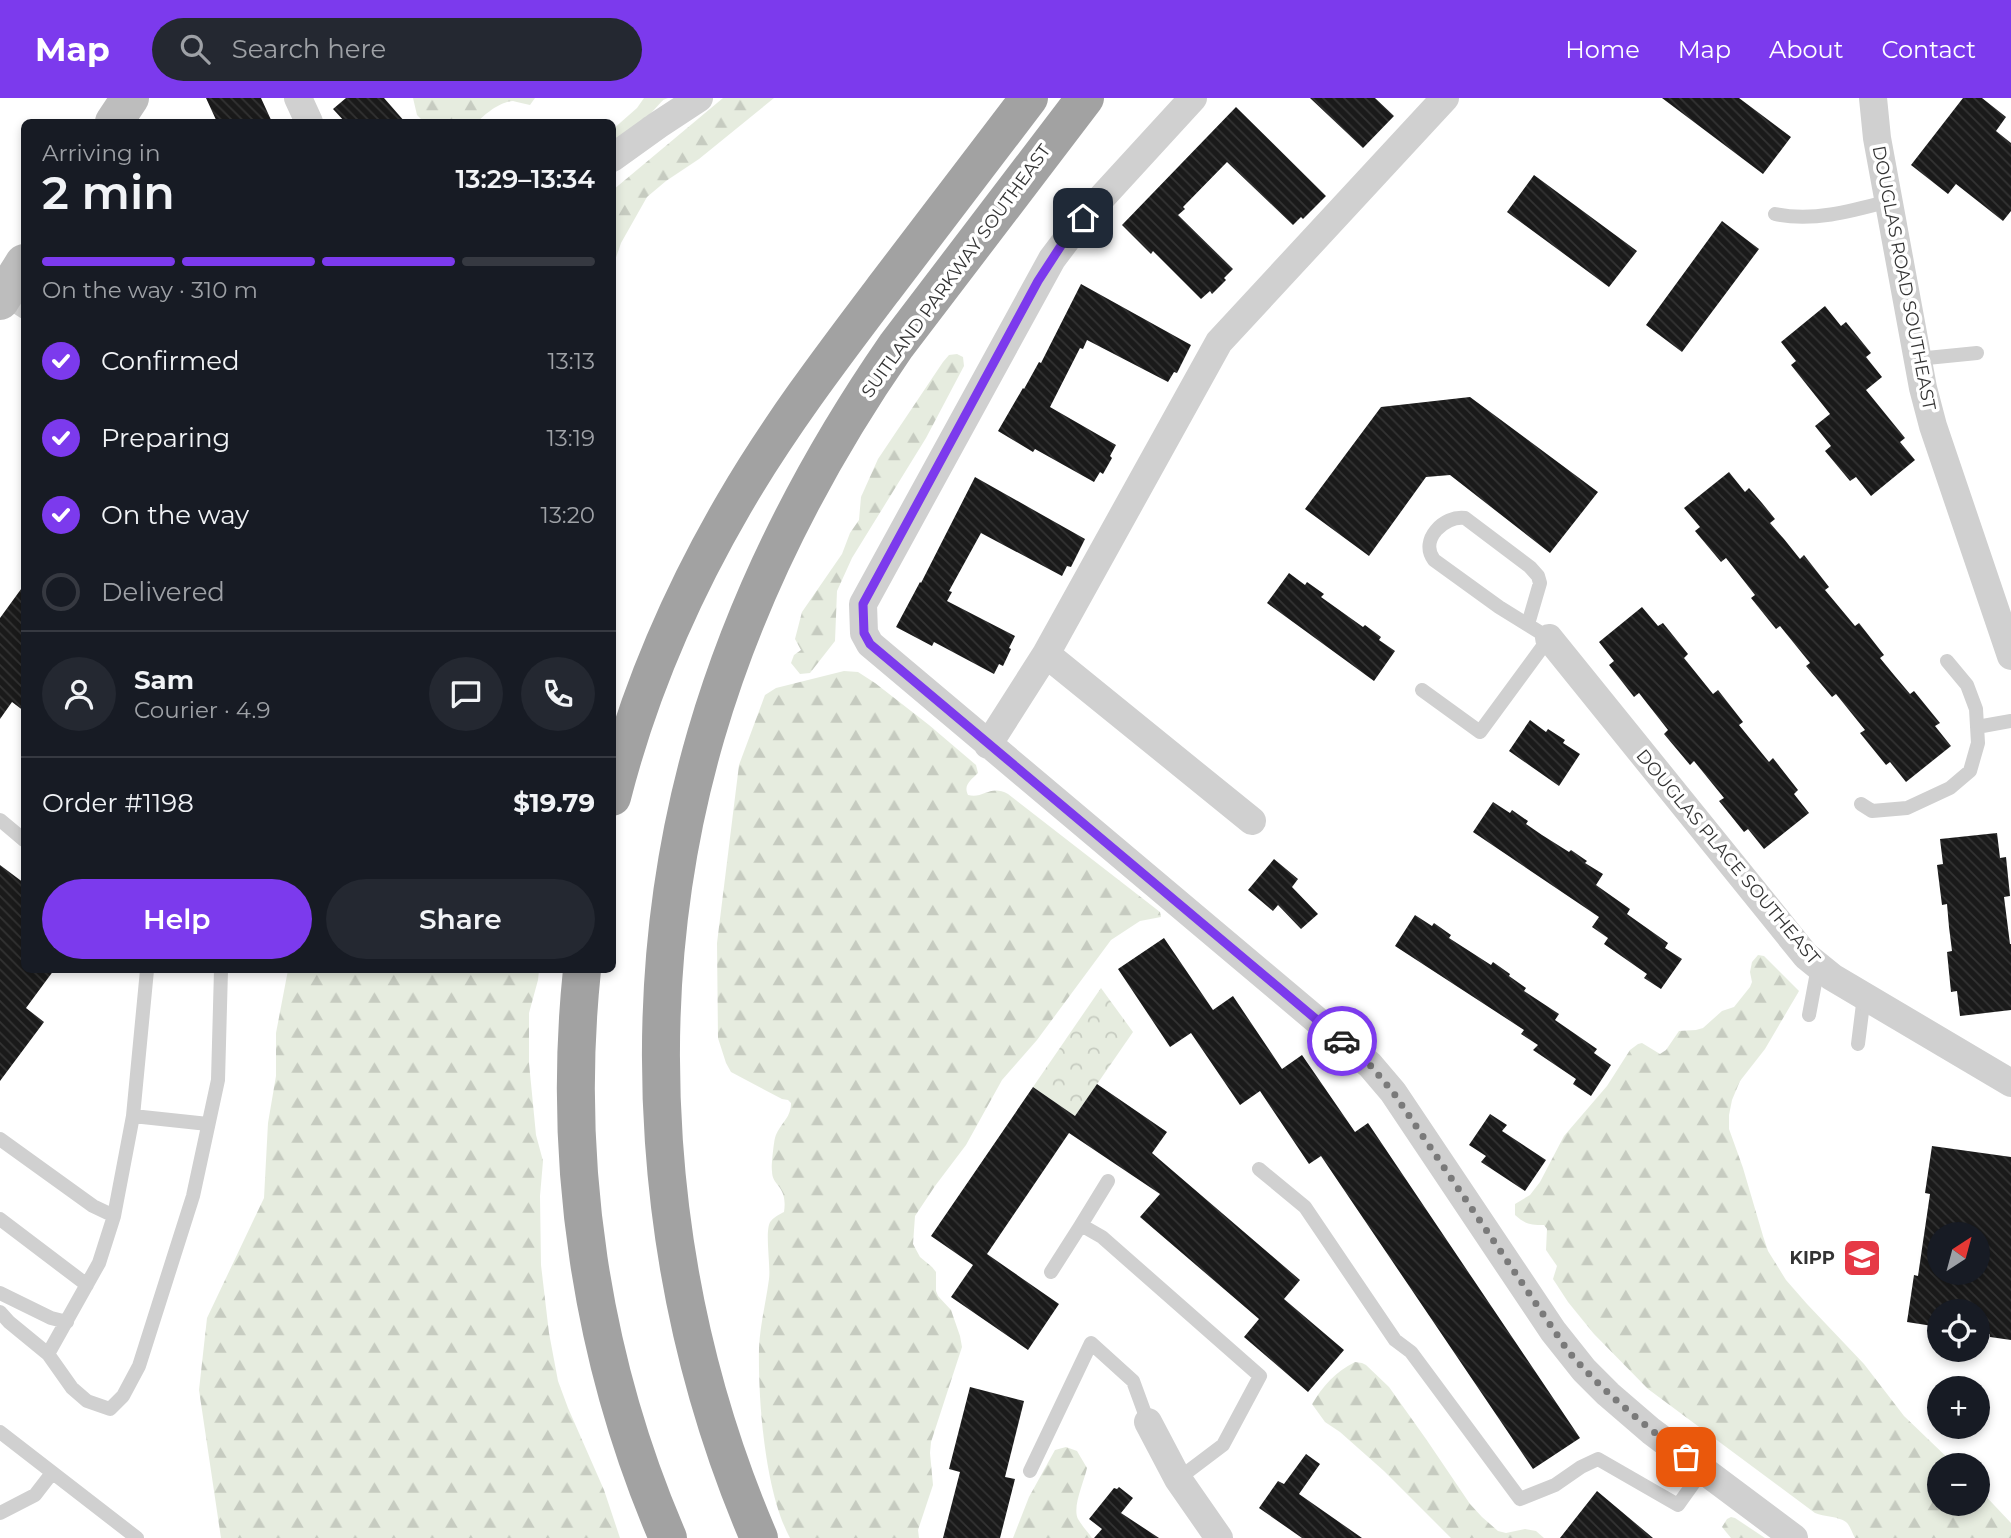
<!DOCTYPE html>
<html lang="en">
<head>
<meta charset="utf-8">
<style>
  body { margin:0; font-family:Montserrat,sans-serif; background:#242831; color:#f1f3f6; height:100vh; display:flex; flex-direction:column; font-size:26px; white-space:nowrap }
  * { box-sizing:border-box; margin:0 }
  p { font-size:23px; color:#9ea1a6 }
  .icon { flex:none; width:38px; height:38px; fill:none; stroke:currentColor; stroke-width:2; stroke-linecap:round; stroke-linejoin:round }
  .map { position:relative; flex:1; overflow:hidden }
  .sheet { position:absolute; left:21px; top:21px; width:595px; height:854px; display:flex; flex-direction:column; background:#171b24; border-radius:10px; box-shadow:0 4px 10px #0003 }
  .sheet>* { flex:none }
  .needle { width:46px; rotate:36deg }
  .buttons { position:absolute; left:1927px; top:1124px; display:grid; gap:14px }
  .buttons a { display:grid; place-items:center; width:63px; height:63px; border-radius:50%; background:#171b24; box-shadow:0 4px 10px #0003; font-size:35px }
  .pin { position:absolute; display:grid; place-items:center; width:60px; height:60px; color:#fff; margin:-30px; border-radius:14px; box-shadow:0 4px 10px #0006 }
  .courier { position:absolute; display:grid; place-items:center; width:70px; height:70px; margin:-35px; border:5px solid #7c3aed; border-radius:50%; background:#fff; color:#222; box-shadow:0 2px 9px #0007 }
  .overview em { font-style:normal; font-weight:600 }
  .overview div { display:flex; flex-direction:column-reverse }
  .overview { display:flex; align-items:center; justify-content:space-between; height:119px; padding:0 21px }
  h1 { font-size:46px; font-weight:600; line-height:52px }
  .bar { display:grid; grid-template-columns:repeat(4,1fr); gap:10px 7px; align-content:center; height:84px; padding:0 21px }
  .bar i { height:9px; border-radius:5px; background:#363941 }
  .bar .current { background:#7c3aed }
  .bar p { grid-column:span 4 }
  .line { display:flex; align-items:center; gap:18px; padding:0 21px; border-top:2px solid #363941 }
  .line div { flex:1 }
  .round { display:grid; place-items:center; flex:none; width:74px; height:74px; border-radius:37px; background:#242831 }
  ol { padding:0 21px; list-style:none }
  li { display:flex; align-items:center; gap:21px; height:77px }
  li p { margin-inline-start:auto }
  li .icon { padding:7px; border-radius:50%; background:#7c3aed; color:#fff; stroke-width:4 }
  li:last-child { color:#9ea1a6 }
  li i { width:38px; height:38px; border:4px solid #363941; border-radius:50% }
  .cta { display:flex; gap:14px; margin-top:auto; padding:14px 21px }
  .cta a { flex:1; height:80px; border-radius:42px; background:#7c3aed; color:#fff; font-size:28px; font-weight:600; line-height:80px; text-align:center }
  .cta a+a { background:#242831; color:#f1f3f6 }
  header { display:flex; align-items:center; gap:42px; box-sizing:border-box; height:98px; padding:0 35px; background:#7c3aed; color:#fff }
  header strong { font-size:33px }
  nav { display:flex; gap:38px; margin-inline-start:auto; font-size:24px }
  .search { width:490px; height:63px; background:#242831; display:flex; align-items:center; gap:18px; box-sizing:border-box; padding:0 24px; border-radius:38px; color:#9ea1a6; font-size:26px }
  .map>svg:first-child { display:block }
  .forest { fill:url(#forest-firs) }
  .park { fill:url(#park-crowns) }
  .building { fill:url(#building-back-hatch); fill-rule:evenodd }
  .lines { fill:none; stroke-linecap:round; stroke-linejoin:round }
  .service { stroke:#d0d0d0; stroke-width:14 }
  .minor { stroke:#d0d0d0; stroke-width:28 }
  .secondary { stroke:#bdbdbd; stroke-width:38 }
  .trunk { stroke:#a2a2a2; stroke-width:38 }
  .done { stroke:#7a7a7a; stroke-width:7; stroke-dasharray:0 12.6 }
  .route { stroke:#7c3aed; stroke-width:9 }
  .labels { text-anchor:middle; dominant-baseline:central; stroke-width:7; stroke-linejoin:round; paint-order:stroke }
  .street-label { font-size:18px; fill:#333; stroke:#fff }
  .poi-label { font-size:18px; font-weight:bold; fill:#333; stroke:#fff; text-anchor:end }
</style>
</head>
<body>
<header>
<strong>Map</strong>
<div class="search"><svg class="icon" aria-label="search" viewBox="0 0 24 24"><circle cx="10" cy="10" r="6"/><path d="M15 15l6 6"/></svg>Search here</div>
<nav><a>Home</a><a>Map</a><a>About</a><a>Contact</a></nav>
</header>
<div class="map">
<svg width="2011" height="1440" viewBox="0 0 2011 1440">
  <defs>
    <pattern id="forest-firs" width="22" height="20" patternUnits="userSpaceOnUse" patternTransform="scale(1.75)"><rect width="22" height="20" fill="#e6ecdf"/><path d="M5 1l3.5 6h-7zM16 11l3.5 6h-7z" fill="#c6cbc0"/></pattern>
    <pattern id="park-crowns" width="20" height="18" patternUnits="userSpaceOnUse" patternTransform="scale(1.75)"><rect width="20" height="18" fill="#e6ecdf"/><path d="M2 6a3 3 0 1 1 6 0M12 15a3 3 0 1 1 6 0" fill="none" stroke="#c6cbc0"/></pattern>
    <pattern id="building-back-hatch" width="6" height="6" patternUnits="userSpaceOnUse" patternTransform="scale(1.75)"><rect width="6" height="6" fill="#1a1a1a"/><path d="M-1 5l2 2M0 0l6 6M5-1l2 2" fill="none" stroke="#333"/></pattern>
  </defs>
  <rect width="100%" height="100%" fill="#fff"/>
  <path class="forest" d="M413,0H535L530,7C524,6 518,4 513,3C502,3 484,16 478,24H424L417,17Z
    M644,0H668L663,2L622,47L613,55L612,32L637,10Z
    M723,0H774L699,61L666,83L647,99L621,145L613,168V92Z
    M957,256L963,259L964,268L926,340L852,460L837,493L835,543L810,575L800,576L791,565L794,557L801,552L795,541L802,514L842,456L850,435L859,422L861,399L878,361L943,264L949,257Z
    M844,573L858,574L875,585L929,627L976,667L978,675C971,682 963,687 968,697C984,701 990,686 1008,696L1160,814L1161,819L1140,823L1111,842L1037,942L1002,982L966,1047L935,1088L915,1118L913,1146L920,1159L932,1169L936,1174V1193L938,1198L951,1212L960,1238L962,1249L931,1344L930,1355L933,1387L918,1432L919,1440H790C765,1394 758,1303 759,1250C760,1227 766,1204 769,1181C771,1168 764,1130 771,1123C774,1119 780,1116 784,1114C788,1087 772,1089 772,1073C771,1069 774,1043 775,1040C779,1026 791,1021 791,1005L788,1002L782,1001L731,974L726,965L718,940L717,845L739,667L765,597L776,590Z
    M1758,857L1764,858L1799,893L1765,951L1740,983L1732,1002L1729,1017V1031L1743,1070L1763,1138L1768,1153L1786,1182L1807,1206L1864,1266L1904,1318L1955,1367H1939V1405H1978V1390L2011,1425V1440H1855C1852,1435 1850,1427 1846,1424C1838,1418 1824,1419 1815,1415L1648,1291L1594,1236L1568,1204L1553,1181L1557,1168L1546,1152L1547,1131L1544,1127C1530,1127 1525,1126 1515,1117V1106L1530,1097L1540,1084L1564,1038L1607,988L1630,952L1638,946L1642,945L1660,956L1666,952L1679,933L1696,932L1703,930L1722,913L1734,909L1750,889L1752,884L1750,874L1752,864Z
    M288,872H539L538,882L529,915V965L536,1037L543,1063L540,1098L541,1167L549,1235L558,1283L568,1310L604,1392L620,1440H221L199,1292L207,1220L264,1100L268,1025L276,978V935Z
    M1355,1264L1362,1265L1366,1267L1389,1289L1426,1341L1470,1406L1482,1419L1498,1433L1506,1435L1525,1431L1536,1433L1544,1440H1451L1384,1373L1340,1334L1325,1324L1312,1306C1323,1288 1335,1274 1355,1264Z
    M1066,1349L1077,1353L1087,1370C1084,1384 1072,1409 1078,1421C1082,1428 1088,1434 1092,1440H1013L1029,1399L1055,1352Z
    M1731,1419L1735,1420L1765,1440H1731L1722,1429L1727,1421Z"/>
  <path class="park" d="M1101,890L1133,934L1075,1018L1033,989Z"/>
  <path class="building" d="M206,0H261L272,24H217Z
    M346,0H384L405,24H345L333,11Z
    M1310,0H1375L1394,18L1363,50Z
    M1662,0H1739L1791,39L1763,76Z
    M1963,0H1982L2006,19L1996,33L2011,45V113L2003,123L1956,86L1948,96L1911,67Z
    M1236,9L1326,98L1303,121L1301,119L1293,127L1227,64L1183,109L1185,111L1178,117L1233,171L1224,180L1226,182L1212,196L1210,193L1201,201L1153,153L1151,156L1122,127Z
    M1534,77L1637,153L1609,189L1507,114Z
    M1722,123L1759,151L1682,254L1646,227Z
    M1081,186L1191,247L1177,275L1174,274L1168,284L1087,242L1083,251L1080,250L1050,309L1116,347L1110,358L1112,360L1103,376L1100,374L1094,384L1035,351L1033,354L998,333L1023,290L1024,291L1039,264L1041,265Z
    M1825,208L1841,228L1846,224L1871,255L1866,259L1882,279L1866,292L1905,340L1900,344L1915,362L1871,398L1856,379L1850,383L1825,353L1831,348L1815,328L1830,316L1791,267L1796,263L1781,244Z
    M1470,299L1598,394L1550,455L1450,377L1426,379L1369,458L1305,411L1381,309Z
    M1729,374L1745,394L1749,390L1762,405L1775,421L1770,425L1784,441L1800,461L1804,457L1829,489L1825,492L1855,528L1859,525L1884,557L1880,560L1894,577L1910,596L1914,593L1940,625L1935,628L1951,648L1906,684L1890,664L1886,667L1860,635L1865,632L1836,596L1832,599L1806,568L1810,565L1780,528L1776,531L1751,500L1755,497L1726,460L1721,464L1695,433L1700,429L1684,410Z
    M975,379L1085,441L1071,469L1067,468L1062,478L981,435L949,493L952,494L947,503L1015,538L1009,550L1011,551L1003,568L999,566L994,576L934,544L932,548L896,529L920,484L921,485Z
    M1289,475L1305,487L1307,484L1324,496L1321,499L1363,529L1365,527L1381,539L1379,542L1395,553L1374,583L1267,505Z
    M24,487V613L12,604L0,621V520Z
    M1642,509L1658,528L1663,525L1688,556L1684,560L1713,596L1718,592L1743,624L1739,627L1769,664L1773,660L1798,692L1794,696L1809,715L1764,751L1748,731L1744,734L1719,703L1724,700L1694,663L1690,667L1664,636L1668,632L1639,595L1634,599L1609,567L1614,563L1599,544Z
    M1530,622L1546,634L1548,631L1565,642L1563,645L1580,656L1559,688L1509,653Z
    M1493,704L1510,715L1512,712L1528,723L1526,726L1542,737L1569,754L1571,752L1587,763L1585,765L1603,776L1596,787L1630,811L1627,816L1668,845L1665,850L1682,861L1661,891L1644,880L1647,876L1604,846L1608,840L1592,829L1599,819L1473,734Z
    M1997,735L2000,760L2006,759L2010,798L2004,799L2010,846H2011V912L1960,918L1957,893L1951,894L1947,854L1952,853L1949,829L1947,806L1942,807L1937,767L1943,766L1940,741Z
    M1274,761L1298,781L1292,789L1318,816L1301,831L1278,807L1273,813L1248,792Z
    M0,767L24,785V872H54L26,910L44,924L0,983Z
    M1415,817L1432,828L1434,825L1451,837L1449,840L1491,867L1493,864L1510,876L1509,878L1526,890L1524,893L1559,916L1555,922L1597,951L1594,955L1611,967L1591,998L1573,986L1576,981L1533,952L1538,947L1521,936L1524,932L1395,848Z
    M1164,840L1213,912L1233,898L1282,971L1302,957L1355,1034L1368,1025L1580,1340L1533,1371L1321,1058L1309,1066L1260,993L1240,1007L1191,935L1170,949L1118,871Z
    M1097,986L1167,1034L1152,1055L1300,1182L1284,1201L1344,1252L1308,1294L1244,1239L1259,1221L1140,1119L1160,1096L1069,1035L987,1156L1059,1206L1028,1252L951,1199L973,1167L931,1138L1033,989L1075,1018Z
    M1490,1016L1507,1027L1502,1033L1546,1062L1525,1093L1481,1064L1486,1058L1469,1047Z
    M1932,1048L2011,1059V1242L1990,1239V1236L1978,1234V1213H1939V1229L1907,1224L1914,1177L1918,1178L1930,1096L1925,1095ZM1939,1136H1978V1174H1939Z
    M970,1289L1024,1303L1005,1379L1015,1381L1000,1440H943L960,1374L949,1371Z
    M1306,1356L1320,1366L1299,1396L1362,1440H1302L1259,1410L1278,1383L1284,1386Z
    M1119,1389L1133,1400L1121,1415L1159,1440H1094L1102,1431L1089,1421L1114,1390L1117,1391Z
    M1597,1393L1653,1440H1560Z"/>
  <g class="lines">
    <path class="service" d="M1775,116C1813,124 1852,113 1889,103
      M4,201L24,214
      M1917,261L1977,255
      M1422,592L1480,634L1549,540L1499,509L1434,462C1419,442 1444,417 1465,420L1530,469L1538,478L1540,485L1528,526
      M1977,629L2011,623
      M1861,706L1872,713L1907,710L1950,690L1970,673L1978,645L1976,611L1967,587L1947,563
      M0,722L24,742
      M1809,917L1818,869
      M1858,946L1864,898
      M133,1018L208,1026
      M0,1041L93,1108L114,1118
      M1259,1071L1305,1109L1395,1242L1411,1254L1520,1401L1555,1387L1581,1369L1598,1361L1678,1407L1703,1372
      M1108,1083L1081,1127L1102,1139L1260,1278L1223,1347L1178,1381
      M0,1121L87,1187
      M1051,1174L1081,1127
      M0,1195L51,1220L67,1224
      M0,1214L9,1224L48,1256L72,1290L87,1303L110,1311L123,1298L139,1268L193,1098L218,982L221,872
      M48,1256L99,1165L114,1118L133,1018L147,872
      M0,1334L137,1440
      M1030,1373L1091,1245L1133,1283L1148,1324
      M0,1415L35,1397L52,1375"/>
    <path class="minor" d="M298,0L309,24
      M1193,0L1083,120L1052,161L863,506L864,535L870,546L1370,967L1393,994L1553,1233L1584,1272L1608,1296L1651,1333L1794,1440
      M1873,0L1877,40L1923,290L1933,328L2011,558
      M612,60L658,27L699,0
      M1549,540L1806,858L1832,879L2011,985
      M1046,556L1252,723
      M988,647L1046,556L1219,244L1445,0
      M1148,1324L1178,1381L1219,1440"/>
    <path class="secondary" d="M114,24L130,0
      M0,203L24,165"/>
    <path class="trunk" d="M612,699C638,597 681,497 734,406C778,330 832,259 885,189C933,126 981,63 1029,0
      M582,872C562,1064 591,1262 668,1440
      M759,1440C652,1191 630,898 706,637C747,497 813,368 896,248L1085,0"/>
  </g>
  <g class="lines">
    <path class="done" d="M1342,943L1370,967L1393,994L1568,1253C1603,1294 1643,1326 1686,1359"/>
    <path class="route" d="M1083,120L1066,140L1038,183L863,506L864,535L870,546L1342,943"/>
  </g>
  <defs>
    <symbol id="school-square" viewBox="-11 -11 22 22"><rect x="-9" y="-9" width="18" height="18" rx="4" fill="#e63946" stroke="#fff"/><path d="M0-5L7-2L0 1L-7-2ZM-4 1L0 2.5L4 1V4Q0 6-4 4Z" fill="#fff"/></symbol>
  </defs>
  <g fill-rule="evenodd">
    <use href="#school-square" x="1840" y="1138" width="44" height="44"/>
  </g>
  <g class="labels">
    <g class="street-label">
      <text transform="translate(956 173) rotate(-54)">SUITLAND PARKWAY SOUTHEAST</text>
      <text transform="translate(1904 180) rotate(79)">DOUGLAS ROAD SOUTHEAST</text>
      <text transform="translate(1728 759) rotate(50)">DOUGLAS PLACE SOUTHEAST</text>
    </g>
    <g class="poi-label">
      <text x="1835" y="1160">KIPP</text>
    </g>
  </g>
</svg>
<div class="buttons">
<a><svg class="needle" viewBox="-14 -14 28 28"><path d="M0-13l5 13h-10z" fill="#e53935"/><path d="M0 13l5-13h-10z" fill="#9ea1a6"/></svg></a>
<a><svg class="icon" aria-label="locate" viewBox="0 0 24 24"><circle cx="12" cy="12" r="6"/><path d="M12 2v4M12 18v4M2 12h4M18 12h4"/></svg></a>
<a>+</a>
<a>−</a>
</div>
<div class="pin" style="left:1686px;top:1359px;background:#ea580c"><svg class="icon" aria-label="bag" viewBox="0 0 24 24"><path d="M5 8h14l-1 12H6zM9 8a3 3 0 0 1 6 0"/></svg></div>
<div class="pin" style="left:1083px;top:120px;background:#1f2937"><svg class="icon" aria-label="home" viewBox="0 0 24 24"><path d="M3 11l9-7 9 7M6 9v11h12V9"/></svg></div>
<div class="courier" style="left:1342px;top:943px"><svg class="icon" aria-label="car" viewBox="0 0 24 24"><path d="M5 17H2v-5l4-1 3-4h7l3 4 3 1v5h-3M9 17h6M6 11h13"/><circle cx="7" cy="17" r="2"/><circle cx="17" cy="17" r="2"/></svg></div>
<section class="sheet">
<div class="overview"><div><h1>2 min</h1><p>Arriving in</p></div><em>13:29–13:34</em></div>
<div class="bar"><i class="current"></i><i class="current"></i><i class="current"></i><i></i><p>On the way · 310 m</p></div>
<ol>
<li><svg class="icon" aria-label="check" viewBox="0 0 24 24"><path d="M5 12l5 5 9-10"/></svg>Confirmed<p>13:13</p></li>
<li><svg class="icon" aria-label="check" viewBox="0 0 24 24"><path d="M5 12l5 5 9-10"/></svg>Preparing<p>13:19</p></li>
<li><svg class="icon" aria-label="check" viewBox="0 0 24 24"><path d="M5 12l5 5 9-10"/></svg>On the way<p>13:20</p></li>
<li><i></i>Delivered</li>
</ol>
<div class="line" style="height:126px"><a class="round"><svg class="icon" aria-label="person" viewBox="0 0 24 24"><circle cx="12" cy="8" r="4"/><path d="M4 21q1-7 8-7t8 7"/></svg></a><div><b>Sam</b><p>Courier · 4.9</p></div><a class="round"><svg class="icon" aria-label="chat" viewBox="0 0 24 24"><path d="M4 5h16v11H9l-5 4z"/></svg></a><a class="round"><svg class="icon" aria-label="phone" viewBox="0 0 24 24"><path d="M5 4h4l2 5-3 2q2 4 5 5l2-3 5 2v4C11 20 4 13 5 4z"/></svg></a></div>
<div class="line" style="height:91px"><div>Order #1198</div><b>$19.79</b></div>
<div class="cta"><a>Help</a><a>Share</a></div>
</section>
</div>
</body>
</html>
